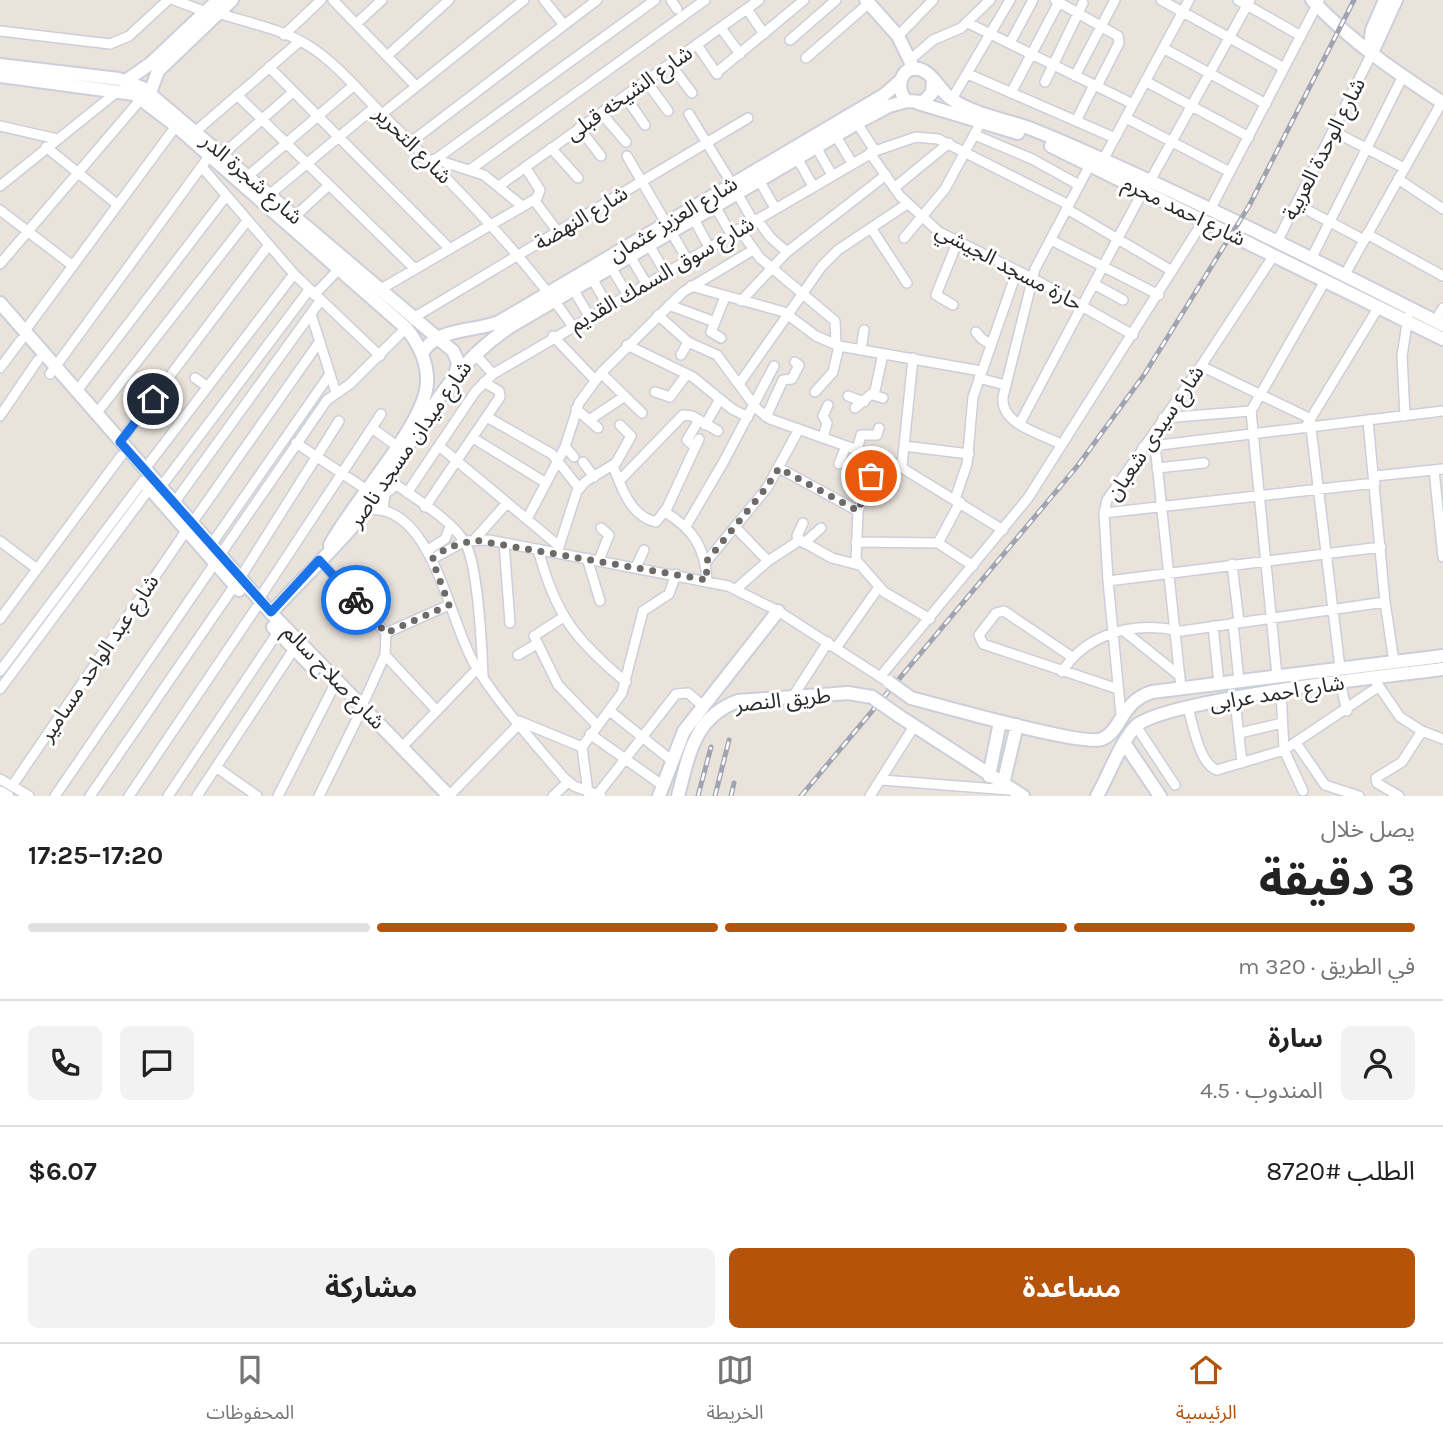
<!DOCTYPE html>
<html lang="ar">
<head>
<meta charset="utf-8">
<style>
  body { margin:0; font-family:Karla,"Noto Sans Arabic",sans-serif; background:#f2f2f2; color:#222; direction:rtl; height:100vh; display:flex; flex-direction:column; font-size:26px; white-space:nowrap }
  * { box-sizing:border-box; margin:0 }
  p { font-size:23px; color:#767676 }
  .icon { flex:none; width:38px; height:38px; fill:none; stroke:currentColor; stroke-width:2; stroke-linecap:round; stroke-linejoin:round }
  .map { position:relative; height:796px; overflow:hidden; direction:ltr }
  .sheet { display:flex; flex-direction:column; background:#fff; flex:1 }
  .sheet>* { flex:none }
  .pin { position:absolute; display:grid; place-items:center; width:60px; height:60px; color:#fff; margin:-30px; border:4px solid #fff; border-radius:50%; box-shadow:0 2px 7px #0007 }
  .courier { position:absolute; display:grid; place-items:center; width:70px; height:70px; margin:-35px; border:5px solid #1a73e8; border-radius:50%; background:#fff; color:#222; box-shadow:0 2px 9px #0007 }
  .summary em { font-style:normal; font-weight:700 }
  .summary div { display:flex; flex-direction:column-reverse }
  .summary { display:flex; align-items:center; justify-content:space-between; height:119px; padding:0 28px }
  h1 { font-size:46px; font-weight:700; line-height:52px }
  .bar { display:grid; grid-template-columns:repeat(4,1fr); gap:10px 7px; align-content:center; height:84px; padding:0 28px }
  .bar i { height:9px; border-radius:5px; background:#e0e0e0 }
  .bar .active { background:#b45309 }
  .bar p { grid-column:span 4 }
  .line { display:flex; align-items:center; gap:18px; padding:0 28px; border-top:2px solid #e0e0e0 }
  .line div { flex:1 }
  .round { display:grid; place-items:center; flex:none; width:74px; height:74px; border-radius:10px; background:#f2f2f2 }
  .button { display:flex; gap:14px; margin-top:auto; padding:14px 28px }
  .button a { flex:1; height:80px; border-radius:10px; background:#b45309; color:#fff; font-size:28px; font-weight:700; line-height:80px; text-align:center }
  .button a+a { background:#f2f2f2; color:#222 }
  .dock { display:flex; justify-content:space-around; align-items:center; height:98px; border-top:2px solid #e0e0e0; background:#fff; font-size:19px; color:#767676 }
  .dock a { display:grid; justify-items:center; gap:4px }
  .dock .active { color:#b45309 }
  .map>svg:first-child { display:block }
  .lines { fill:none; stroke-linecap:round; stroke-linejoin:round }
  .street-casing { stroke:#cbcfd9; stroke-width:12 }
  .secondary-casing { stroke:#cbcfd9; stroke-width:16 }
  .street { stroke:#fff; stroke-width:9 }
  .secondary { stroke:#fff; stroke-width:12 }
  .rail-casing { stroke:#a0a4b1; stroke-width:5 }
  .rail { stroke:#fff; stroke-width:2.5; stroke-dasharray:8; stroke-linecap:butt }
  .secondary-bridge-casing { stroke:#cbcfd9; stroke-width:16; stroke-linecap:butt }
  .secondary-bridge { stroke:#fff; stroke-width:12 }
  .done { stroke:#6d6a68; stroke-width:7; stroke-dasharray:0 12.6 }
  .route { stroke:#1a73e8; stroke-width:9 }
  .labels { text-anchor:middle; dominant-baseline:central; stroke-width:6; stroke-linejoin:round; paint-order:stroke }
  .street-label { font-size:21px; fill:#292929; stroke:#fff }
</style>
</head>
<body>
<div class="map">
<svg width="1443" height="796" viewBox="0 0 1443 796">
  <rect width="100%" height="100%" fill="#eae3dc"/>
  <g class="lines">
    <defs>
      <path id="street" d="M174,0L206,12
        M333,0L416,86
        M544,0L564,25
        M671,0L677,9
        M1055,0L1118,36L1119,43L1097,86
        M1161,0L1284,68
        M1238,0L1301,36
        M747,9L764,34
        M218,13C248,23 283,29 309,46C338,64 362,95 387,119C453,184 518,249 572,325
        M968,23L1133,104
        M356,24L382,0
        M721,28L740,54
        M0,31L110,44L129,36L168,0
        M284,35L321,0
        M898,36L933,0
        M790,40L836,0
        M1010,43L1033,0
        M697,45L717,74
        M1163,48L1266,104
        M387,56L449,0
        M806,58L869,3
        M911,59L933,40L961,28L990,0
        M670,64L692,93
        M269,67L450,249
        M716,73L804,0
        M968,74L1115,138
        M1075,76L1115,0
        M646,81L668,111
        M1145,81L1249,137
        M1045,82L1083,3
        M1011,93L1060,0
        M237,95L415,269
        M625,96L645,125
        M952,99L1010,0
        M601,113L626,142
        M382,114L524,0
        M689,114L732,184
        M1126,118L1230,172
        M1076,121L1094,85
        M857,123L875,151
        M0,126L57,139
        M579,128L601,156
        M196,131L300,41
        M1333,131L1404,168
        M975,135L1032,159L1079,185
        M836,136L852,163
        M411,142L597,0
        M46,147L118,205
        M816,147L832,175
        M551,148L578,178
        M870,153L900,196L939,232L1032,278L1133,335
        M223,154L293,92
        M627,156L687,259
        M797,158L813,186
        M434,159L484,175L522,206
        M436,159L655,0
        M1103,160L1189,0
        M202,167L294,274L380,356
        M471,169L705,0
        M248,176L353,86
        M1398,179L1443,209
        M759,180L775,208
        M1150,181L1250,0
        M0,186L118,91
        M499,186L759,0
        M894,188L949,143
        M737,193L753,221
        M269,195L375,107
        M534,200L558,232
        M1296,204L1364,240
        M715,206L731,234
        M1067,209L1172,271
        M0,210L73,266
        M1210,210L1319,1
        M694,219L709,247
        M757,219L770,237L787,252
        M291,220L329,185
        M871,228L907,283
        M739,229L760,258L835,321L836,345
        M1367,234L1443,276
        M904,238L945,189L981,122
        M1051,240L1159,295
        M1277,242L1371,55
        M649,245L665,272
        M630,256L646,283
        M1311,259L1403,76
        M0,264L141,99
        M611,267L627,294
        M1344,276L1443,100
        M592,278L607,305
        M1094,284L1123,300
        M691,286L784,312L816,336L839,346L981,371
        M381,289L537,198L540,190L525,167
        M573,289L589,316
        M314,295L339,269
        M741,301L787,252L886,175
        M669,305L715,322
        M953,305L936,295L957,243
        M311,314L336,393
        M658,315L688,342L717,355L757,409L770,419L894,463L1003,530
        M413,318L748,118
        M1435,321L1443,308
        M24,332L176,126
        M976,332L982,339L991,344
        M553,336L595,380
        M721,338L711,332L725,297
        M627,345L693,377L732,409L748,417
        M861,350L864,330
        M474,353L493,374
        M681,355L688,342
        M1201,366L1311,419
        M0,368L21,340
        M601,373L642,413
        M50,374L210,155
        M195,378L208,387
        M979,378L1005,385
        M739,384L822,266L838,250L907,204
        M76,392L226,196
        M655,392L670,397L687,374
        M815,392L833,372L839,346
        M873,395L883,398
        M848,396L864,402
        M855,408L875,391L883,354
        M576,409L598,428
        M96,414L247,221
        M0,416L38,360
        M1405,416L1402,356L1408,317
        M487,417L552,454L579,488
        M766,417L783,380L792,379L799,365L795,362
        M1163,418L1251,411
        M589,420L625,396
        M1368,421L1385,602L1394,662
        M1020,423L1143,191
        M705,425L720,399
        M372,428L402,450
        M1305,428L1378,308
        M1311,428L1340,668
        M473,438L546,483
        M823,438L827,423L823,416L828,405
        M120,442L268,246
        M296,443L367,490
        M1061,444C1041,434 1000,424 1003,397L1035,269L1092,161
        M1155,445L1181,688
        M439,446L559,546
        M904,446L969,454
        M565,447L574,457
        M695,447L687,440L699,420
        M1143,447L1443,411
        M857,450L861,435H877L879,428
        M879,457L858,511L856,560L884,592L930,619
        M583,462L594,477
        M839,464L846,446
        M613,466C622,488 630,516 656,522L667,508L699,439
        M902,466L913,358
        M779,468L858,511
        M1157,468L1204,463
        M144,470L294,274
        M1434,470L1443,557
        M1375,476L1443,469
        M387,478C409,495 452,519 465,543C478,564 482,649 483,676
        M619,481L683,415L692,416L718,431
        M160,488L309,290
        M407,493L475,392L493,374L875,151L916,137L938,139L1069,205
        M955,499L967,464L973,397L1017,271
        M174,503L320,301
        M425,507L500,397L499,391L484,382
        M383,509L385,494L396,485
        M366,510C432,500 449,623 475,665C499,705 534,742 564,778L574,786L601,796
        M665,512C693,529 705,547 707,580
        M1104,513L1375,483
        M527,519L565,447L579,403L601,373L683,292L753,250
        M192,523L320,341
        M803,523L797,536L800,540L832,558L859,565
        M686,526L723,463L774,366
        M735,527L768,561
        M474,540L507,503
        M0,541L37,569
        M856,542L938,543L973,566
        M504,543L510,623
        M804,543L821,528
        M938,543L960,502
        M211,545L330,374
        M538,549C555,614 575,640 626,682
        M428,550L445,539L450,527
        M557,553L577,491L586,481L616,463L631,436L620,425
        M220,555L327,400L350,384L406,328
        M587,558L600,601
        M432,559L465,541L489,540L728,586L778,611L885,680
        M319,560L386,633L449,605
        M599,560L609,535L601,528
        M706,562L767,488L799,429
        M1232,564L1239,622
        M636,567L644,550
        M240,578L339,421
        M1108,581L1381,547
        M736,589L768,561L800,540
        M259,599L381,414
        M562,618L534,636L558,685L598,726
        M0,619L121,456
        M1233,623L1239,681
        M1213,626L1219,683
        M1124,631L1180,676
        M836,648L879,587
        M385,655L437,711
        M518,655L537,644
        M1072,657L1004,611L996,613L979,635L983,644L1118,689
        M0,671L143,481
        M1062,672C1083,638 1122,625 1160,628C1168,628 1174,631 1182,631L1385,602
        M1277,676L1251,411L1325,281
        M880,677L1028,498L1204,220
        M1340,682L1347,711
        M1376,682L1400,717L1422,731
        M0,689L150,488
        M1281,692L1284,750L1303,791
        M792,698L828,642
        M1235,700L1242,763
        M362,706L385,655L386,633
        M1188,708C1193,724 1199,764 1217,770L1284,750L1378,687
        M611,712L671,760
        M1121,715L1108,581L1104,513L1107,500L1201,366L1274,255
        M519,721L582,747
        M1136,726L1175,785
        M1240,733L1282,723
        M590,734L662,785
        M1296,743L1325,785L1359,796
        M402,747L477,669
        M216,767L257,796
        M0,779L29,796
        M882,780L1009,790
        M12,786L186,531
        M0,791L9,796
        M588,793L582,747L622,693L643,611L669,594L676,574
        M597,795L676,694L688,693L703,706
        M55,796L215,563
        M90,796L235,585
        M129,796L256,608
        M168,796L278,632
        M197,796L294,649
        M278,796L333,688
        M319,796L359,715
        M449,796L520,723
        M553,796L568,782
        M870,796L913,728
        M1399,796L1377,783L1376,778L1402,762L1422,731L1443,739"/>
      <path id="secondary" d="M866,0L898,36L914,69
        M1312,0C1351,42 1396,72 1443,103
        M1370,47L1372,30L1385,0
        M1371,55L1396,0
        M0,65L119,79L143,88L453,351L458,362L456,372
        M0,76L134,94L176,126L406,328C419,344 428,362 427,383C425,425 351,504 330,545
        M127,80L150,64L218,0
        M933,81L932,93L923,102L907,101C892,87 904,60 924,71C934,76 940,90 950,98C972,114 1003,119 1029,128C1052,137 1075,147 1097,157C1214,209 1329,267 1443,325
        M150,93L158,71L232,0
        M918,103L1018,133
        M1051,146L1443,339
        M0,303L271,613L449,796
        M422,354C435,327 475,332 499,322L884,95L900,81
        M145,483L239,590
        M271,613C302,578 338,547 366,510C415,444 439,373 511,326L857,123L889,106L907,101
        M273,627L314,669
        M911,698C938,705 1085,747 1102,739C1122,731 1120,702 1152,692L1443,656
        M899,716L1023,796
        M1125,744L1160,796
        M989,776L1000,722
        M1003,784L1017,725
        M659,796L684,731L778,611
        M678,796C689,755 694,717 738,701L848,693L872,697
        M1097,796C1108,777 1121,741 1136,726C1163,700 1393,675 1443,669"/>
    </defs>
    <use href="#street" class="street-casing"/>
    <use href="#secondary" class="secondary-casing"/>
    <use href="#street" class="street"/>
    <use href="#secondary" class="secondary"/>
    <defs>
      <path id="rail" d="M698,796L711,747
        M715,796L729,740
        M731,796L734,783
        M801,796L1079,464L1144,375L1249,206L1354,0"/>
    </defs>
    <use href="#rail" class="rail-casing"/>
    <use href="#rail" class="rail"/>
    <defs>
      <path id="secondary-bridge" d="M889,682L911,698
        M872,697L899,716"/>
    </defs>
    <use href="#secondary-bridge" class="secondary-bridge-casing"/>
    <use href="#secondary-bridge" class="secondary-bridge"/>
  </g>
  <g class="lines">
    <path class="done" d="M356,600L386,633L449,605L432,559L447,548L474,540L707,580L706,562L766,488L779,468L858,511L871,476"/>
    <path class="route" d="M153,399L120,442L271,612L319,560L356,600"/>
  </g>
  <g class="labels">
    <g class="street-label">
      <text transform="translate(629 93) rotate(-35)">شارع الشيخه قبلى</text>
      <text transform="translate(413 145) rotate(45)">شارع التحرير</text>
      <text transform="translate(1324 149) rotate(-63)">شارع الوحدة العربية</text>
      <text transform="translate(252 179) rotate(41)">شارع شجرة الدر</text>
      <text transform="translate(1184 211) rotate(26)">شارع احمد محرم</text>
      <text transform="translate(581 218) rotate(-31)">شارع النهضة</text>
      <text transform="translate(673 219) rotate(-31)">شارع العزيز عثمان</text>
      <text transform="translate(1009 267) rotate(28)">حارة مسجد الجيشي</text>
      <text transform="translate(662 274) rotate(-30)">شارع سوق السمك القديم</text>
      <text transform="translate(1155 433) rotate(-56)">شارع سيدى شعبان</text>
      <text transform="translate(410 444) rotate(-55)">شارع ميدان مسجد ناصر</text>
      <text transform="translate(99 658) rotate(-56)">شارع عبد الواحد مسامير</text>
      <text transform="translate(334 677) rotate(46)">شارع صلاح سالم</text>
      <text transform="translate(1277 693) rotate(-9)">شارع احمد عرابى</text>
      <text transform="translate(783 700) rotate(-6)">طريق النصر</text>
    </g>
  </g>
</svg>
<div class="pin" style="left:871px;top:476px;background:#ea580c"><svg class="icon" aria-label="bag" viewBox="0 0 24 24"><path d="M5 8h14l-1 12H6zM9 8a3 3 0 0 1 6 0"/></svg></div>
<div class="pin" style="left:153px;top:399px;background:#1f2937"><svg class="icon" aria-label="home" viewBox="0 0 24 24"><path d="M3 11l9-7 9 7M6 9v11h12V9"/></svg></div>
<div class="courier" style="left:356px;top:600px"><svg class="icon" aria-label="bike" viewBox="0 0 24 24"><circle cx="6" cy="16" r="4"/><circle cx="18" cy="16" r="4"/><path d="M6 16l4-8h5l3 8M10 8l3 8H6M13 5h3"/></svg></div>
</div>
<section class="sheet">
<div class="summary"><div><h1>3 دقيقة</h1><p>يصل خلال</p></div><em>17:20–17:25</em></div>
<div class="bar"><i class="active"></i><i class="active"></i><i class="active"></i><i></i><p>في الطريق · 320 m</p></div>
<div class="line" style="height:126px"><a class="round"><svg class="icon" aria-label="person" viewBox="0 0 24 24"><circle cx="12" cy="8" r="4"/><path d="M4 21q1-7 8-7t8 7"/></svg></a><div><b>سارة</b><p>المندوب · 4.5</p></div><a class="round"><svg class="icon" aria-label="chat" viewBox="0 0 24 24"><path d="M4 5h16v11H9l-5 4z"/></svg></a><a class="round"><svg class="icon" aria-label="phone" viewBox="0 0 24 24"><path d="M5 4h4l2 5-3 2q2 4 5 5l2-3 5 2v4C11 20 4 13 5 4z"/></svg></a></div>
<div class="line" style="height:91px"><div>الطلب #8720</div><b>$6.07</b></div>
<div class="button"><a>مساعدة</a><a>مشاركة</a></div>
</section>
<nav class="dock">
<a class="active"><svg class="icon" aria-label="home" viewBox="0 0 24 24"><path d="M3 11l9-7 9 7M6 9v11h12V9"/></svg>الرئيسية</a>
<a><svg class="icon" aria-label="map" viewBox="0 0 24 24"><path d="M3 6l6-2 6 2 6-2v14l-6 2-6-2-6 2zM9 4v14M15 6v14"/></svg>الخريطة</a>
<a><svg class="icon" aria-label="saved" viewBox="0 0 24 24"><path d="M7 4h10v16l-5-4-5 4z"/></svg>المحفوظات</a>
</nav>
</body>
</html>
